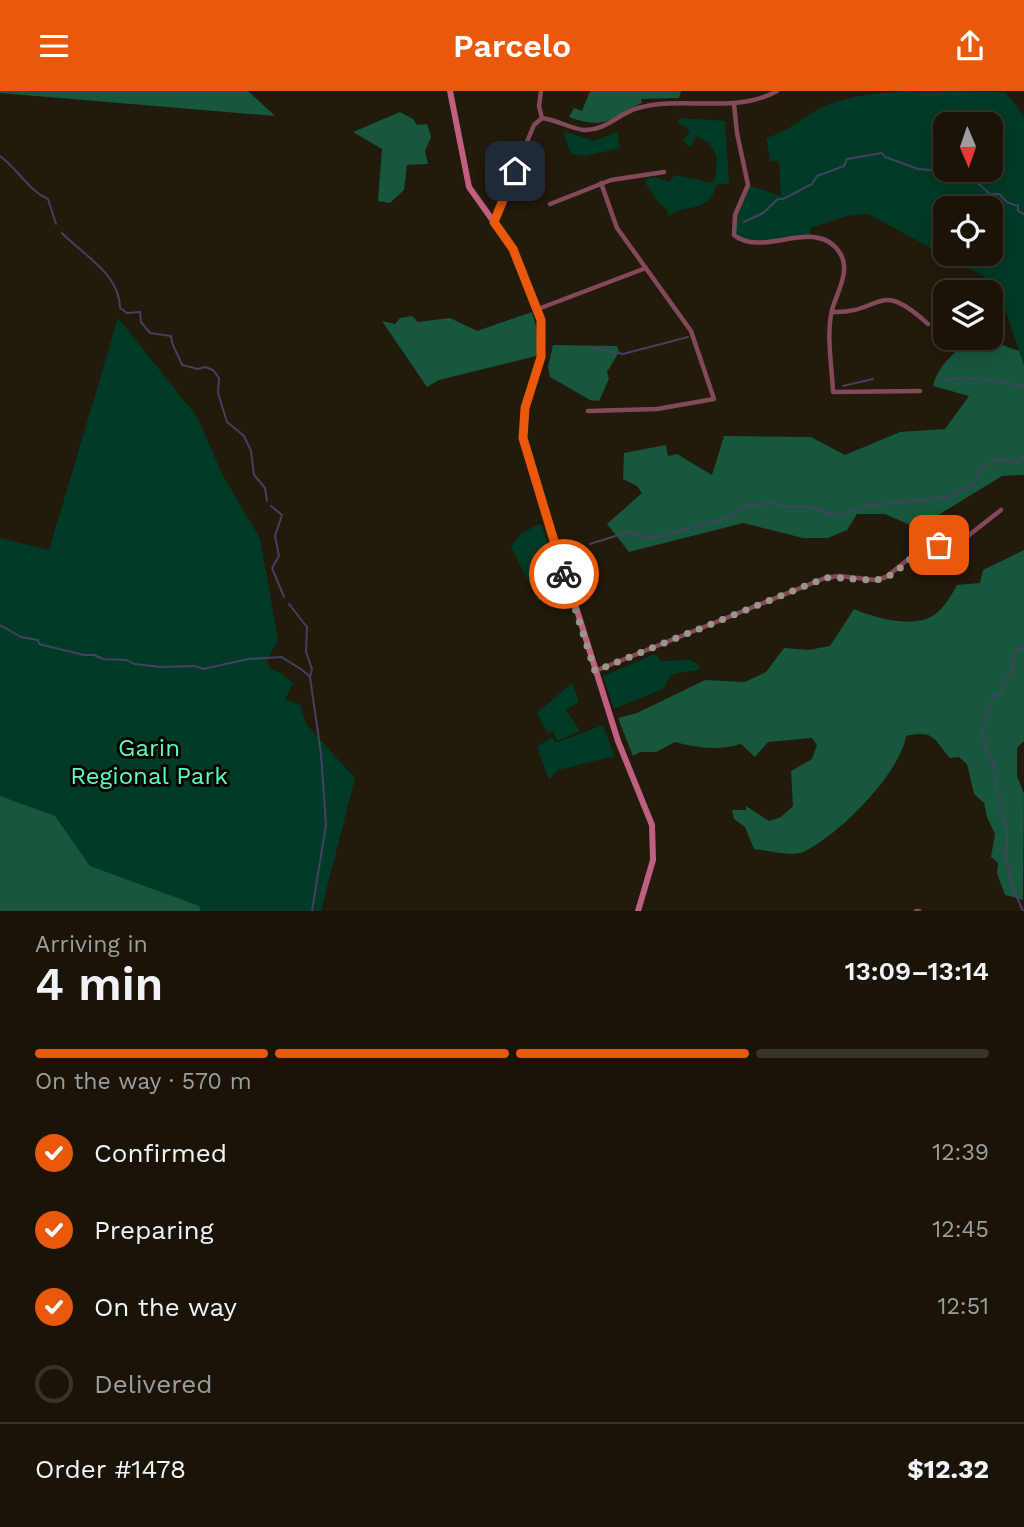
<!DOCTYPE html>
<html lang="en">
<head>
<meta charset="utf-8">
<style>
  body { margin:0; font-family:"Work Sans",sans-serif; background:#231d12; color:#f1f3f6; height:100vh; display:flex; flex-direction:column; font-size:26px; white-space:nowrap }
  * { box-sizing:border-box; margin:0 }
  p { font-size:23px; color:#9f9e9c }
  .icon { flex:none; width:38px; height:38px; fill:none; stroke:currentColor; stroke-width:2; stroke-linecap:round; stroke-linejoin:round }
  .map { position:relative; height:820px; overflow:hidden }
  .panel { display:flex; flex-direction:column; background:#1a1408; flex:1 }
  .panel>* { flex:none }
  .needle { width:46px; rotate:178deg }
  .tools { position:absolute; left:933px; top:21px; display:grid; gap:14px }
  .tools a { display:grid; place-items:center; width:70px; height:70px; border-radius:14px; background:#1a1408; box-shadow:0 4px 18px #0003,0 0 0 2px #383329; font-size:35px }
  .pin { position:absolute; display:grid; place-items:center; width:60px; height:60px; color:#fff; margin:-30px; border-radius:14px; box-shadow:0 4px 10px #0006 }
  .courier { position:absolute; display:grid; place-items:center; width:70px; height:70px; margin:-35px; border:5px solid #ea580c; border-radius:50%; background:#fff; color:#222; box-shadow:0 2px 9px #0007 }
  .summary em { font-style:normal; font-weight:600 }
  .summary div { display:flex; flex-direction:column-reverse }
  .summary { display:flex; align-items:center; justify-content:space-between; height:119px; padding:0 35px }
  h1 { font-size:46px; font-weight:600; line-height:52px }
  .bar { display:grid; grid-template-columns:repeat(4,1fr); gap:10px 7px; align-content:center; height:84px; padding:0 35px }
  .bar i { height:9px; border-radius:5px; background:#383329 }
  .bar .selected { background:#ea580c }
  .bar p { grid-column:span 4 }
  .line { display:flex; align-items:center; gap:18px; padding:0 35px; border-top:2px solid #383329 }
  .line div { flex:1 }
  ol { padding:0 35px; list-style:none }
  li { display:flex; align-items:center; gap:21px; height:77px }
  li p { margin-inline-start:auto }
  li .icon { padding:7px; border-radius:50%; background:#ea580c; color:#fff; stroke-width:4 }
  li:last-child { color:#9f9e9c }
  li i { width:38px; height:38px; border:4px solid #383329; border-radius:50% }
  header { display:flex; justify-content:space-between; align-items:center; height:91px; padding:0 35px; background:#ea580c; color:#fff; font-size:32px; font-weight:600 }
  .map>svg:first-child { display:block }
  .green { fill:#003b27; fill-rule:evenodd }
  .forest { fill:#17573e }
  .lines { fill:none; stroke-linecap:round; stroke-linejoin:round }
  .stream { stroke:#43415e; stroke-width:2 }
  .street { stroke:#84485b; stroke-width:4.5 }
  .secondary { stroke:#c06080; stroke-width:6 }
  .done { stroke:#9c968a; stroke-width:7; stroke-dasharray:0 12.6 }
  .route { stroke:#ea580c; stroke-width:9 }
  .labels { text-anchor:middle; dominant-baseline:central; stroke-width:6; stroke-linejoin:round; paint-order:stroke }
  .park-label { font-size:24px; fill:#60fabc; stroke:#080602 }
</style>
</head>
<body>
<header><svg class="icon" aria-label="menu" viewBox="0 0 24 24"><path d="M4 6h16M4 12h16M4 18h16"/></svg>Parcelo<svg class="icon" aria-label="share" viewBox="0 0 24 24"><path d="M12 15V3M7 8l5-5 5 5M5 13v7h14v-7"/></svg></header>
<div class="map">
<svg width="1024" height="820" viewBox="0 0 1024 820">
  <rect width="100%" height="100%" fill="#221a0b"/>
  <path class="green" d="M905,0L1005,1L1024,25V274L996,192L868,123L847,125L810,137V144L756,151L736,150L735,124L748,94L781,105L779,70H770L766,47C789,40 799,29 819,18C846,4 876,3 905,0ZM945,33H990V79H945ZM945,117H990V163H945Z
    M680,27L725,30L729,93H717C708,125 686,111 669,125L664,114H661L645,92L647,88L655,86L669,91L675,84L712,92C721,74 718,53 697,45L690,56L683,50L690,40L678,31Z
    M563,40L594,50L617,41L620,57L585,65L571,63Z
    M118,227L198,327L222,383L260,447L278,549L267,569L269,577L283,583L293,592L285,609L300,613L306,633L355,687L321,820H0V447L49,459Z
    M538,433L542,435L562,500L538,510L511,456L521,443Z
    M655,563L661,570L690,569L698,573L700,578C687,584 668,576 665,597L614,618L603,585Z
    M572,592L579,611L566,619L580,640L557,650L553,640L548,643L537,622Z
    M603,634L614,665L558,679L549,689L537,656L552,646L556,652Z"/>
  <path class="forest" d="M0,0H248L275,25L0,2Z
    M590,0H681L679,7L641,8L642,12C609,26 609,40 569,26L574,17L582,20Z
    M400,21L413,28L417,34L427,33L431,46L425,60L428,73L407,74L404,99L390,112L378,110L382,58L353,41Z
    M532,221L540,250L536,265L439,289L427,296L382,230L395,233L400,227L412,225L418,231L450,227L477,240Z
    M976,247H983L1019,260L1024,274V384L1002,385L917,437L885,423H857L847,439L828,447H803L743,432L629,461L607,433L642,402L637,395L623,388L624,362L666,354L668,365L677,363L712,384L724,345L811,346L845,364L900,341L945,338L969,305L933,295C938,274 957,257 976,247Z
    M553,254L617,255L619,261L607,281L609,288L599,310L590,309L550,286L548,276Z
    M1024,459V650L1017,657V685L1024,703L1023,809L1005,804L997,782L998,772L991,766L995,743L987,726L984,712L974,703L967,673L959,666L950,667C933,647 934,639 906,645C900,683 838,745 803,761C791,766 767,759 754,758L745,736L734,728L732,719H746V715L769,730L781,726L793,715L791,680L812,668L817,654L812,647L768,651L755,666L741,653C719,660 697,657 675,651L656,661H640L633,665L618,627L637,622L705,589L745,591L766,581L784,557L808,559L830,555L854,518C875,527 913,538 934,524C944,517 951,505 957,494L980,492L983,479Z
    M0,705L55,725L90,775L199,815L201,820H0Z"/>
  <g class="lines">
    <path class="stream" d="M0,65C18,78 28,99 48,108L56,133
      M744,131L763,122L778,108H783L812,93L817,85L844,75L847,68L882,62L885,66L918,78L944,80L950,84L979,93L990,103H999L1007,111L1018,115V120L1024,123
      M62,142C83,164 120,183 120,217L127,222L140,221L141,231L150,242L171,245C171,255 179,264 182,274L198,278L205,276L213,279L219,287L218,302L227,331L244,345L251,360L254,384L265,397L267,410
      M589,256L623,263L688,246
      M942,289C970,286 997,288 1024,296
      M843,295L873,288
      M271,415L282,424L275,445L279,465L272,477L284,506
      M590,453L628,441L650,447L672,442L723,428L743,418L746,412L751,415L770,412L789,416H809L839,425L864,415L948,406L973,393C977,383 986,368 1001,368C1007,369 1012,371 1018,371L1024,364
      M289,513L307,536L306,561L312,578L310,586L321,663L326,734L312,820
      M0,534L21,546L38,549L39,553L84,564H94L103,568L127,569L134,573L161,576L195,575L203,578L248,568L282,566C292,574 300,575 310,586
      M1023,820L1011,793L1006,764L1008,739L999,718L1001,708L996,697L994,675L987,661L982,640L993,605L1000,604L1004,589L1013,579L1012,573L1016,559L1024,557"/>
    <path class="street" d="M541,0L539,15L542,27
      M734,13L737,42L748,94L735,124L734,144C764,168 816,124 840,162C851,180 837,201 832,219C826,244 832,275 833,301L920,300
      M550,113L611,89L664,81
      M494,130L534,34L542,27C557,29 569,37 584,39C606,40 619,22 638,17C684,4 735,24 777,0
      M538,218L646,177
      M832,221C883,223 877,186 928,233
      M588,320L657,318L714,308L691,240L617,137L601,92
      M595,580L825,487L839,485L876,489L886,486L920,459L964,448L1001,419
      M916,820H919"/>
    <path class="secondary" d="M450,0L469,96L513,158L541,229V266L525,317L523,347L618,650L652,734L653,769L638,820"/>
  </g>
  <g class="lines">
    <path class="done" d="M564,483L595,580L825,487C843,485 872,493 887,486C908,475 913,458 939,454"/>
    <path class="route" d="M515,80L494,131L513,158L541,229V266L525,317L523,347L564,483"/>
  </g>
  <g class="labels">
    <g class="park-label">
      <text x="149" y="657">Garin<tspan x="149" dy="28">Regional Park</tspan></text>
    </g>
  </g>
</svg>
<div class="tools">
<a><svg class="needle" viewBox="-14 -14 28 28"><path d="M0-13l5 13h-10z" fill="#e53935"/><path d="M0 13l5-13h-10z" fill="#9f9e9c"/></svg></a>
<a><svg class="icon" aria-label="locate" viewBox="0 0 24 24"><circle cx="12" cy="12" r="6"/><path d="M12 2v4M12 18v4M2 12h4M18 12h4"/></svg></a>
<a><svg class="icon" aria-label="layers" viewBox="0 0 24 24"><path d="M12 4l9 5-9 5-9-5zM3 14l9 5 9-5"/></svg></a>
</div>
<div class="pin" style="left:939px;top:454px;background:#ea580c"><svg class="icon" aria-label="bag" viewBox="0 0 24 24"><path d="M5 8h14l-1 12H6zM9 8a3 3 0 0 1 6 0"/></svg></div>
<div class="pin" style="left:515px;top:80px;background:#1f2937"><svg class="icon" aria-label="home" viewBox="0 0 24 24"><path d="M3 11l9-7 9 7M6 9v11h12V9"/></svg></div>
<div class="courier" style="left:564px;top:483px"><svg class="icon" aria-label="bike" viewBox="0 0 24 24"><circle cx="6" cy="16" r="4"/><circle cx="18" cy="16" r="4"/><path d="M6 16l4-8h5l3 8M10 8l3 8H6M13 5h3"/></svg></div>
</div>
<section class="panel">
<div class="summary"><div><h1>4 min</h1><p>Arriving in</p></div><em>13:09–13:14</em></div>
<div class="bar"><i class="selected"></i><i class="selected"></i><i class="selected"></i><i></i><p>On the way · 570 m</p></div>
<ol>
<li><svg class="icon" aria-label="check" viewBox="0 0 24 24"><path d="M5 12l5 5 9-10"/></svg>Confirmed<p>12:39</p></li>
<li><svg class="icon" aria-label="check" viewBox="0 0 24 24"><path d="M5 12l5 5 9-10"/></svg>Preparing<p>12:45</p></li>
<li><svg class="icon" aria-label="check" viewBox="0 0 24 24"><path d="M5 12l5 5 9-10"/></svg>On the way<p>12:51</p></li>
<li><i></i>Delivered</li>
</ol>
<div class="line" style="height:91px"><div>Order #1478</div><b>$12.32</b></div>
</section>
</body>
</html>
